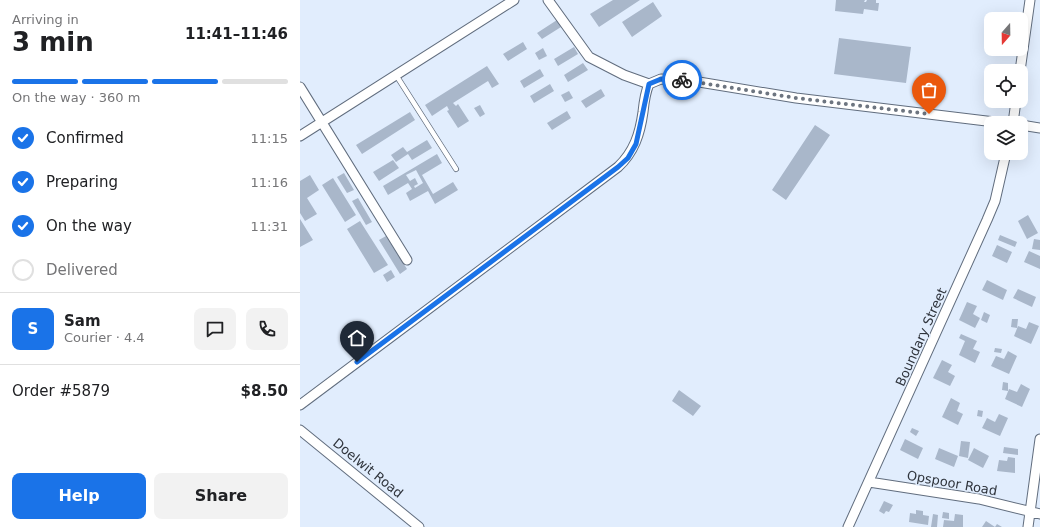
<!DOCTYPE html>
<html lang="en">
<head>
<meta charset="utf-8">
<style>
  body { margin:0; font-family:"DejaVu Sans",sans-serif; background:#f2f2f2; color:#202124; height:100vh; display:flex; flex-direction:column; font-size:15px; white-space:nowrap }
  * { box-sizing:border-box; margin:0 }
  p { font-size:13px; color:#757577 }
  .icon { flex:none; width:22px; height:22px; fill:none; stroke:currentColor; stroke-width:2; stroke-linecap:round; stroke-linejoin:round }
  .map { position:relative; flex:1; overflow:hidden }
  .panel { display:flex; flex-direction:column; background:#fff; width:300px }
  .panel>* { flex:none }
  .needle { width:26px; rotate:200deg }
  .buttons { position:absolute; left:684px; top:12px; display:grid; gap:8px }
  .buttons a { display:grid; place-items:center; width:44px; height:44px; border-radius:8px; background:#fff; box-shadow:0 4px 16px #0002; font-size:20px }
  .pin { position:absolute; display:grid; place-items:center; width:34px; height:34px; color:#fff; margin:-41px -17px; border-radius:50% 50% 50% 0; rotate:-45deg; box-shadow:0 0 4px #0007 }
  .pin .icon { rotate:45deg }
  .courier { position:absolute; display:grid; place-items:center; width:40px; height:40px; margin:-20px; border:3px solid #1a73e8; border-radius:50%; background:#fff; color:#222; box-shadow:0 1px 5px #0007 }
  .overview em { font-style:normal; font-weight:800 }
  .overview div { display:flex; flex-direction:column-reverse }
  .overview { display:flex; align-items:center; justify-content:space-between; height:68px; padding:0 12px }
  h1 { font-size:26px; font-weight:800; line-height:30px }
  .bar { display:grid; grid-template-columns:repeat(4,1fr); gap:6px 4px; align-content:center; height:48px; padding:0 12px }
  .bar i { height:5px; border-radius:3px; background:#e0e0e0 }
  .bar .selected { background:#1a73e8 }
  .bar p { grid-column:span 4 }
  .line { display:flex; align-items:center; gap:10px; padding:0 12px; border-top:1px solid #e0e0e0 }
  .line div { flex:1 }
  .round { display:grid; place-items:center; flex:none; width:42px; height:42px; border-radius:8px; background:#f2f2f2 }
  ol { padding:0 12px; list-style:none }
  li { display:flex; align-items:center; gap:12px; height:44px }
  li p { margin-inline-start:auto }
  li .icon { padding:4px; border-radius:50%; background:#1a73e8; color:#fff; stroke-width:4 }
  li:last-child { color:#757577 }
  li i { width:22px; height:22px; border:2px solid #e0e0e0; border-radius:50% }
  .primary-button { display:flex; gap:8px; margin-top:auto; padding:8px 12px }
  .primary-button a { flex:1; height:46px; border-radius:8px; background:#1a73e8; color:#fff; font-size:16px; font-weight:800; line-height:46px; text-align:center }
  .primary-button a+a { background:#f2f2f2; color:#202124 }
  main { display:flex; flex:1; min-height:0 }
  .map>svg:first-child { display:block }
  .building { fill:#a9b7ca; fill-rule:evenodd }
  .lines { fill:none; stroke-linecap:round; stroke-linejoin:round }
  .lane-casing { stroke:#616d7e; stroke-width:6 }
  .street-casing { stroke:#616d7e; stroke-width:11 }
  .lane { stroke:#fff; stroke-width:4.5 }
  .street { stroke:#fff; stroke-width:9 }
  .done { stroke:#6d7580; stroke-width:4; stroke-dasharray:0 7.2 }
  .route { stroke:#1a73e8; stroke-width:5 }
  .labels { text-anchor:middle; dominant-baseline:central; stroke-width:3; stroke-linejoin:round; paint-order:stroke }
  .street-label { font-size:13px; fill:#2f343c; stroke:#e1edfd }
</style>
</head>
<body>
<main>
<section class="panel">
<div class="overview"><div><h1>3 min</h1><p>Arriving in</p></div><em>11:41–11:46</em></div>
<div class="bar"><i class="selected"></i><i class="selected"></i><i class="selected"></i><i></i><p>On the way · 360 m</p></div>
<ol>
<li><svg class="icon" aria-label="check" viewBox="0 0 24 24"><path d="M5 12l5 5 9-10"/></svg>Confirmed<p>11:15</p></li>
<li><svg class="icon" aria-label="check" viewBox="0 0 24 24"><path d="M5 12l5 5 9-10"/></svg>Preparing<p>11:16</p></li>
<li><svg class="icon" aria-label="check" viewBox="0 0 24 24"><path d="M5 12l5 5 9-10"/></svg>On the way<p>11:31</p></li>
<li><i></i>Delivered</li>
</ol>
<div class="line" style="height:72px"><b class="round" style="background:#1a73e8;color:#fff">S</b><div><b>Sam</b><p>Courier · 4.4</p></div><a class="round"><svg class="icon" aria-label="chat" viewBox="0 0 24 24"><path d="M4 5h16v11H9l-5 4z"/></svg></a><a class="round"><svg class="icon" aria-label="phone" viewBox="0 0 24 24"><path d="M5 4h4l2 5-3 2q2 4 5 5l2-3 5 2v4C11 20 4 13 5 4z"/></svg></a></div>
<div class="line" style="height:52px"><div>Order #5879</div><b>$8.50</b></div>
<div class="primary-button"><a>Help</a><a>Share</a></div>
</section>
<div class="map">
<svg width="740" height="527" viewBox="0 0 740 527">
  <rect width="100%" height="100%" fill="#e1edfd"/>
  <path class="building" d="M313,0H340L299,27L290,14Z
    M536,0H565L564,2H566L567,0H576V3H579L578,11L564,9L563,14L535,11Z
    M353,2L362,16L332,37L322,22Z
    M257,20L261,27L242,39L237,33Z
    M539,38L611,47L606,83L534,74Z
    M223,42L227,49L208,61L203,54Z
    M274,47L278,54L258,66L254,59Z
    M243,48L247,56L239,60L235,53Z
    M283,63L288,70L268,82L264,75Z
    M187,66L199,84L192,88L188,81L153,103L156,106L158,104L169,121L158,128L147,111L149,110L147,106L132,116L125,105Z
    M240,69L244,76L224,88L220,81Z
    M250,84L254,91L234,103L230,96Z
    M301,89L305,96L286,108L281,101Z
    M269,91L273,98L265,102L261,95Z
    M180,105L185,114L180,117L174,108Z
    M267,111L271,118L252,130L247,123Z
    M110,112L115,120L62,154L56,145Z
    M515,125L530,135L486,200L472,190Z
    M127,140L132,148L112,160L108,154L96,162L91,155L103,147L107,152Z
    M137,154L142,163L122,175L133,194L153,182L158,190L135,204L128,191L110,201L106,193L112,189L108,183L88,195L83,186ZM116,170L123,183L115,188L114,186L118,184L115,178L110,181L106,175Z
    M93,160L99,168L79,181L73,172Z
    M44,173L54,190L47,193L37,177Z
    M10,175L19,190L7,198L17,214L5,221L0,213V181Z
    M33,178L56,215L45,222L22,185Z
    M58,198L72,222L66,225L52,201Z
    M728,215L738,233L727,239L718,221Z
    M0,219L13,240L0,247Z
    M60,221L88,265L74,273L47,229Z
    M700,235L717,242L715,247L698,240Z
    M86,236L107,269L100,274L79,240Z
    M734,239L740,240V250L732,249Z
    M697,245L712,252L707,263L692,256Z
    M729,251L740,256V269L724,262Z
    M91,270L95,277L87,282L83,275Z
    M687,280L707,290L703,300L682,290Z
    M718,289L736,297L732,307L713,298Z
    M667,302L677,306L673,314L680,318L675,328L659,320Z
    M684,312L690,315L687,323L681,320Z
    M712,319H718L717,328L711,327Z
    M729,322L739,326L731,344L714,336L718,326L726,329Z
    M661,334L677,341L673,349L680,352L675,363L659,355L665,341L659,338Z
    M695,348L702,349L701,353L694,352Z
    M708,351L717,356L709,374L691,366L696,356L704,359Z
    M642,360L652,365L648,372L655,376L650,386L633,378Z
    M703,382L708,383V391L702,390Z
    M721,384L730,389L722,407L705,399L709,389L717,392Z
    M379,390L401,406L393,416L372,401Z
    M651,398L660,403L657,411L663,414L658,425L642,417Z
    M678,410L683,411L682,417L677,416Z
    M699,414L708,418L700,436L682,428L687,418L695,422Z
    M612,428L619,431L616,436L610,432Z
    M605,439L623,448L618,459L600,450Z
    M661,441L670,442L668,458L659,456Z
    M704,447L718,449V455L703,453Z
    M639,448L658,456L654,467L635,459Z
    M674,448L689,456L683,468L668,460Z
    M708,457L715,458V473L697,471L699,460L707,461Z
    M584,501L593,505L589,512L586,511L584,514L579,511Z
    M616,510L623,511V515L629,516L628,525L609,522L610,513L616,514Z
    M643,512L649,513V519L642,518Z
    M633,514L638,515L637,527H631Z
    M655,514L663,515V527H643L644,520L654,521Z
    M686,521L695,527L697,524L702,527H682Z"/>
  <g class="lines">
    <defs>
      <path id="lane" d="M96,75L156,169"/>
      <path id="street" d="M248,0L289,57L324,75L349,84L361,79L387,80L496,98L703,123
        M720,71L730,0
        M0,87L107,260
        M713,123L716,101
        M721,125L740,128
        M0,136L214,0
        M0,405L318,167C334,152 340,134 343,112C344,102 345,93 349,84
        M0,430L119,527
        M569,482L679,499L740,514
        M548,527L687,220L695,201L706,153
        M728,527L740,439"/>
    </defs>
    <use href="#lane" class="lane-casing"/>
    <use href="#street" class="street-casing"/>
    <use href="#lane" class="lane"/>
    <use href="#street" class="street"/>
  </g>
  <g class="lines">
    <path class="done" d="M382,80L496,98L629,114"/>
    <path class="route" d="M57,362L318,167L328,158L336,144L349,84L361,79L382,80"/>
  </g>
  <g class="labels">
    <g class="street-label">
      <text transform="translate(621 337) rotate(-66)">Boundary Street</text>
      <text transform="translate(68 468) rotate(39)">Doelwit Road</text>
      <text transform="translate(652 483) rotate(10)">Opspoor Road</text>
    </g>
  </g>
</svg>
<div class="buttons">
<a><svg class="needle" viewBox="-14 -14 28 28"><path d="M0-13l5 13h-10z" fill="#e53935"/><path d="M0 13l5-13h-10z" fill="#757577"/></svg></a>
<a><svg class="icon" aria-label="locate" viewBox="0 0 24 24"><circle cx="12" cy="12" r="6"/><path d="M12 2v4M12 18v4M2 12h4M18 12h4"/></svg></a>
<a><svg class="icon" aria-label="layers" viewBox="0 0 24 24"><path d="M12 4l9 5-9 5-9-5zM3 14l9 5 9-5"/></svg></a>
</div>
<div class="pin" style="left:629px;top:114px;background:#ea580c"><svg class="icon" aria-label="bag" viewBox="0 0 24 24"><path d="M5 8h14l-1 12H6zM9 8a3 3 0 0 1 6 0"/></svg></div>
<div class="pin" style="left:57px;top:362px;background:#1f2937"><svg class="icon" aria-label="home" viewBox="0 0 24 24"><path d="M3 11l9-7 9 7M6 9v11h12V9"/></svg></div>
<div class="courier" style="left:382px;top:80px"><svg class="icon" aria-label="bike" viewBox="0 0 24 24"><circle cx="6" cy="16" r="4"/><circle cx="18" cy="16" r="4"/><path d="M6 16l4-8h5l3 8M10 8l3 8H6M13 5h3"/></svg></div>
</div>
</main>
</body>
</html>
